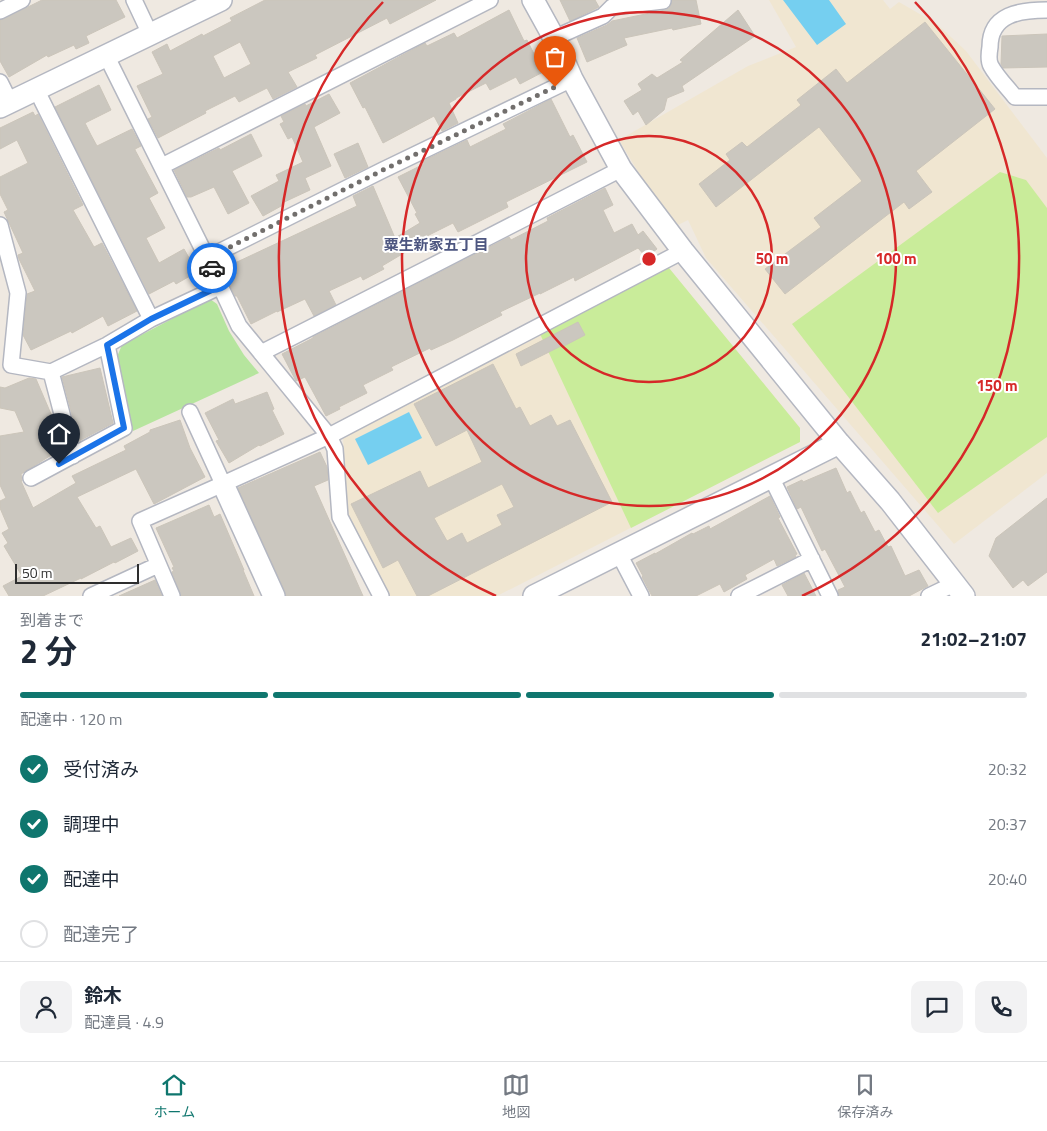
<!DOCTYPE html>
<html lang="ja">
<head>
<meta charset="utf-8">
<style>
  body { margin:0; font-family:"Titillium Web","Noto Sans JP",sans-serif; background:#f2f2f3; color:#1f2937; height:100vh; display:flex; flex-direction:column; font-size:19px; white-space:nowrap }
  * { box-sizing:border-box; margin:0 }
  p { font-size:16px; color:#747a83 }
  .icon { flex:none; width:28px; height:28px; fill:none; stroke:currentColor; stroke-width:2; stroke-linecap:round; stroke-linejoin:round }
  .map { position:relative; height:596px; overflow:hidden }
  .panel { display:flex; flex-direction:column; background:#fff; flex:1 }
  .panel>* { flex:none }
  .scale { position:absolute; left:15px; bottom:12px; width:124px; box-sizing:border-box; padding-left:5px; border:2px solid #2e2e2e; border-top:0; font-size:14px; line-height:18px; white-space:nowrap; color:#2e2e2e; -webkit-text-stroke:4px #fff; paint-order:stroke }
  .pin { position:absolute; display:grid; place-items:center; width:42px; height:42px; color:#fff; margin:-51px -21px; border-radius:50% 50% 50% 0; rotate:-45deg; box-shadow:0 0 5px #0007 }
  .pin .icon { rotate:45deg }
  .courier { position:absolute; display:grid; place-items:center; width:50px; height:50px; margin:-25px; border:4px solid #1a73e8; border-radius:50%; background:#fff; color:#222; box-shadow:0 1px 6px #0007 }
  .headline em { font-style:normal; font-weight:700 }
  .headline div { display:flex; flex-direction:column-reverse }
  .headline { display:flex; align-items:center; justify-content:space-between; height:85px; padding:0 20px }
  h1 { font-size:32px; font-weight:700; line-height:38px }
  .bar { display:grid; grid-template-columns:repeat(4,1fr); gap:8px 5px; align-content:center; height:60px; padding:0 20px }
  .bar i { height:6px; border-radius:4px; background:#e0e1e3 }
  .bar .selected { background:#0f766e }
  .bar p { grid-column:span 4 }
  .line { display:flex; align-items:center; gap:12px; padding:0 20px; border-top:1px solid #e0e1e3 }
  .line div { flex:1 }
  .round { display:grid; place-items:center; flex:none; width:52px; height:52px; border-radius:10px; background:#f2f2f3 }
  ol { padding:0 20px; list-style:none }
  li { display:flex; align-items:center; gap:15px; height:55px }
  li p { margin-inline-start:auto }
  li .icon { padding:5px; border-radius:50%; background:#0f766e; color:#fff; stroke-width:4 }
  li:last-child { color:#747a83 }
  li i { width:28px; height:28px; border:2px solid #e0e1e3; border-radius:50% }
  .menu { display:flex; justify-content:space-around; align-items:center; height:70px; border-top:1px solid #e0e1e3; background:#fff; font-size:14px; color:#747a83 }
  .menu a { display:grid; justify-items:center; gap:2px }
  .menu .selected { color:#0f766e }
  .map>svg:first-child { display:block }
  .education { fill:#f0e6d1 }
  .green { fill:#b6e59e }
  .pitch { fill:#c9ec9a }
  .water { fill:#75cff0 }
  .building { fill:#cbc7bf; stroke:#cbc5ba; fill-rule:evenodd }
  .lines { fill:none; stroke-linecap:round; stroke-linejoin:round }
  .street-casing { stroke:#b4b7c1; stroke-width:18 }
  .secondary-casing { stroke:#b4b7c1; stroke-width:24 }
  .street { stroke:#fff; stroke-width:15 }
  .secondary { stroke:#fff; stroke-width:21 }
  .done { stroke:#726f6d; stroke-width:5; stroke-dasharray:0 9 }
  .route { stroke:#1a73e8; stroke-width:6 }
  .ring { fill:none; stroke:#d62828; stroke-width:2.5 }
  .labels { text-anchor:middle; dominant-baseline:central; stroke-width:4; stroke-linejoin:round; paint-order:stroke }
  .neighbourhood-label { font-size:15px; font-weight:bold; fill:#4d5680; stroke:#fff }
  .centre { fill:#d62828; stroke:#fff; stroke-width:2.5 }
  .ring-label { font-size:15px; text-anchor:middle; font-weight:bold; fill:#d62828; stroke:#fff; stroke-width:4; stroke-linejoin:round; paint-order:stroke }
</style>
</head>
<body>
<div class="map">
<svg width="1047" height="596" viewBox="0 0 1047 596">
  <rect width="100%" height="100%" fill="#efe9e1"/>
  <path class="education" d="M769,0H883L890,9L899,2L937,24L966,51L1047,158V473L954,544L706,258L688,220L676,226L649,190L619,140L748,66L796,47Z
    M669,268L800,428L799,442L497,596H388L346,513L343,435Z"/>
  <path class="green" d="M210,299L217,304L229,331L244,355L259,373L133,431L116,359L122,345Z"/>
  <path class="pitch" d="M1000,172L1026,180L1047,208V437L938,513L792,324Z
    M669,268L800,428V442L631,528L540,334Z"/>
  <path class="water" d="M783,0H829L846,24L817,45Z
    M409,412L422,438L368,465L355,439Z"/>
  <path class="building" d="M42,0H116L125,17L86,36L89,43L76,49L74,45L48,57L47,55L9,77L0,61V20L4,19Z
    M265,0H436L390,24L387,18L315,55L317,58L288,72L297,87L273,99L267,88L239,102L235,96L205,111L206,113L158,138L148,119L152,117L137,86L163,74L152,52L167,44L170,51L202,34L203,36L232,21L230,18ZM240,42L251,64L224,78L213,56Z
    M560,0H595L599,7L570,21Z
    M672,0H696L701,24L673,30L672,28L624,38L627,45L587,62L577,38L607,25L612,21L665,10L669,8L671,5Z
    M509,10L524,41L527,40L543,72L520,84L516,77L490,90L486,83L456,98V99L449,103L458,123L442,131L434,116L383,143L365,107L363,108L350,83L425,43L427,46L454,33L457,38Z
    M738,10L755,36L682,86L684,91L667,98L664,110L646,125L638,111L633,115L624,101L642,90L638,84L652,74L657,78L683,62L680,60Z
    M925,22L995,109L916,171L932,192L909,209L904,202L785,294L765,269L821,227L814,218L862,181L819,127L716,207L699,184L730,160L726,154L742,142L747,147L801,105L797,100L836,69L847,83Z
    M1047,34V67L1003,68L1001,64L1002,36Z
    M99,85L111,110L85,123L91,135L97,146L132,129L141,146L135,149V150L158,193L149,198L165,228L146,238L159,263L184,249L197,272L176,284L174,281L149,294L55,107Z
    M329,94L340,113L314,127L331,166L305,178L310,190L282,203L283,205L263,216L251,196L279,181L276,175L303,162L292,137L288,139L280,124L284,122L281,116L305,104L306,106Z
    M551,99L570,137L573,135L587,162L506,202L508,207L458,232L453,223L407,246L409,250L382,266L384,269L363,280L361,276L329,291L336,305L314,316L305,299L277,312V311L251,324L237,296H235L222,269L357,206L353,196L373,186L395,238L420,223L415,214L417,213L398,177L424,164L423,161L467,140L470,147L506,129L503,124Z
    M33,112L35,116L38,114L83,205L73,210L94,247L102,243L137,311L108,326L103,316L72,333L71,331L31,350L23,335L27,294L35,291L19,259L18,255L23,253L4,212L8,210L0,194V177L28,163L17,140L0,149V128Z
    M251,134L262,156L232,171L249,203L228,214L214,187L191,197H187L174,170L219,148L220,150Z
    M358,143L368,167L345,178L334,154Z
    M605,188L613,205L603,210L614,233L632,224L638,235L643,231L657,249L646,257L638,248L575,281L574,277L540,294V293L500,312L502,315L453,340L431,350L430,348L391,367L393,370L363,385L367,393L339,407L340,409L326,416L305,377L296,381L282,354L313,338V337L509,237L511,240L548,221L547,218Z
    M578,322L585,335L564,346L563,345L521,366L516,354Z
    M493,364L516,409L520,407L530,426L551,415L557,426L570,420L612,502L428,596H417L398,560L383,568L351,504L420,471L428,488L482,462L467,430L436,446L414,404ZM502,484L514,507L497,515L502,525L467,543L462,533L447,541L434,518Z
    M100,368L113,423L79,441L62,377Z
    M29,378L36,379L54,421L61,449L21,474L22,481H21L33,508L76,483L72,476L126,450L124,446L150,432V430L180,420L190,448L205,477L154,504L136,469L77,497L96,528L100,526L111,547L131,538L138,551L115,563L114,562L81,579V578L43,596H9L3,586L22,576L4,546L8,543L2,533L9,529L0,508V501L6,498L0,485V436L24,432L15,411L0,408V387L5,388Z
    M267,392L274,409L272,410L284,434L260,446L259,445L229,463L216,441L219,440L205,413L233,399L235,404Z
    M320,452L327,467L328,480L314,486L363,596H286L285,591L238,488Z
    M836,468L847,493L850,491L861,513L864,511L875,532L879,530L888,547L891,546L905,576L919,570L928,586L909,596H839L838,590L845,587L825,549L822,551L801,507L797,509L787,487L802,480L803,482Z
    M770,496L780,517L778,518L797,554L795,555L796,557L777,566L774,559L745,575L747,579L724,592L720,584L696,596H652L642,577L643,576L636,563L655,553V554L692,533L693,534L709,526L710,529Z
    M1047,498V572L1028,586L1023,580L1013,588L989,556L996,538Z
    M209,505L214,517L220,514L244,570H243L254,596H181L172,572L174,571L172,568L174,567L156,528Z
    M804,573L816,596H788L782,585Z
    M155,580L162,596H119Z"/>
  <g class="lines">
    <defs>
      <path id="street" d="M134,0L150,34
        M1047,10C1020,10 990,14 990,47C989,53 988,61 991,66C997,77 1007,87 1015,97H1047
        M0,11L22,0
        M554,38L603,16L612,7L663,1
        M106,55L207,258L239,326L329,436L335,449L340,517L381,596
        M0,82L10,102
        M36,89L151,319
        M162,166L490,0
        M0,225L18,293L11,365L51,372L107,345L151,319L221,286
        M207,258L383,170L572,79
        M261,353L432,266L621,169
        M51,372L73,456
        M190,412L223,484
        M771,477L830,596
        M31,478L124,428L107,345
        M619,554L641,596
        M91,596L158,565
        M172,596L140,521L223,484L329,436L683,251
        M739,596L812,559
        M929,596L954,584"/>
      <path id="secondary" d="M533,0L554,38L572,79L621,169L683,251L839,443L890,501L964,596
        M0,107L221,0
        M223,484L274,596
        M534,596L839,443"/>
    </defs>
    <use href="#street" class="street-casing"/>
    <use href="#secondary" class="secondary-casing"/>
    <use href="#street" class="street"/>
    <use href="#secondary" class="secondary"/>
  </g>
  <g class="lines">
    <path class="done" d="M212,268L208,258L383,170L555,87"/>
    <path class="route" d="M59,464L124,428L107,345L151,319L220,286L212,268"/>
  </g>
  <g class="ring">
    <circle cx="649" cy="259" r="123"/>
    <circle cx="649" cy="259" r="247"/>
    <path d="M496 596A370 370 0 0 1 383 2M915 2A370 370 0 0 1 802 596"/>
  </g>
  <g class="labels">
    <g class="neighbourhood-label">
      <text x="436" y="244">粟生新家五丁目</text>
    </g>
  </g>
  <circle cx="649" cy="259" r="8" class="centre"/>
  <g class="ring-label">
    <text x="772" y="264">50 m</text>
    <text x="896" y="264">100 m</text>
    <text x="997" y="391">150 m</text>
  </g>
</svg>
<div class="scale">50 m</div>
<div class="pin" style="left:555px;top:87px;background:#ea580c"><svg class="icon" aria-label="bag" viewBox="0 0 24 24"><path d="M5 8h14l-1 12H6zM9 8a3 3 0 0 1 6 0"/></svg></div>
<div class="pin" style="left:59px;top:464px;background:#1f2937"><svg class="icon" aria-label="home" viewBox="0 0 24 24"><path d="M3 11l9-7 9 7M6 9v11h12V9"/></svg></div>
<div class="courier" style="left:212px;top:268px"><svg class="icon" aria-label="car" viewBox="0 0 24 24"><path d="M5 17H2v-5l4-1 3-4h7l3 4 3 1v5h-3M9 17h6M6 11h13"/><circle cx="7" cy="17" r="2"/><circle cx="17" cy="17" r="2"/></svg></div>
</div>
<section class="panel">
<div class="headline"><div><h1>2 分</h1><p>到着まで</p></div><em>21:02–21:07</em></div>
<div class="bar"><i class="selected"></i><i class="selected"></i><i class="selected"></i><i></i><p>配達中 · 120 m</p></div>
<ol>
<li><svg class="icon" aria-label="check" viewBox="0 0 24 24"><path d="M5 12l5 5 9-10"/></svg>受付済み<p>20:32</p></li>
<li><svg class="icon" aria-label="check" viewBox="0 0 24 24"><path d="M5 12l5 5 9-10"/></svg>調理中<p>20:37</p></li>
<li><svg class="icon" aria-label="check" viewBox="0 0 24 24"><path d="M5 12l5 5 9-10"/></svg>配達中<p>20:40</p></li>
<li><i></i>配達完了</li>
</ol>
<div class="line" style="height:90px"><a class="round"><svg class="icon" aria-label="person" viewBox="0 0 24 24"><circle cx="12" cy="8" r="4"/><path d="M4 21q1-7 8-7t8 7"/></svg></a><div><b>鈴木</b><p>配達員 · 4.9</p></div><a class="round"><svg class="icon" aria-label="chat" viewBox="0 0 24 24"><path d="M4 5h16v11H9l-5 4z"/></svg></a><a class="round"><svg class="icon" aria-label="phone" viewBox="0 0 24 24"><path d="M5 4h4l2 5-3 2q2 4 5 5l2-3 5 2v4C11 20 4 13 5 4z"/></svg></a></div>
</section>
<nav class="menu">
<a class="selected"><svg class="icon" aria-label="home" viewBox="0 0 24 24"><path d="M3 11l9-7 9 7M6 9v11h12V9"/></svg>ホーム</a>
<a><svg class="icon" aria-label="map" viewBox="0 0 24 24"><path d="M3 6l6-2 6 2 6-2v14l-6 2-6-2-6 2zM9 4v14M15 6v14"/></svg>地図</a>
<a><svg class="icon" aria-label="saved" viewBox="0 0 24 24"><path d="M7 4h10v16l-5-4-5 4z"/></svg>保存済み</a>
</nav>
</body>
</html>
